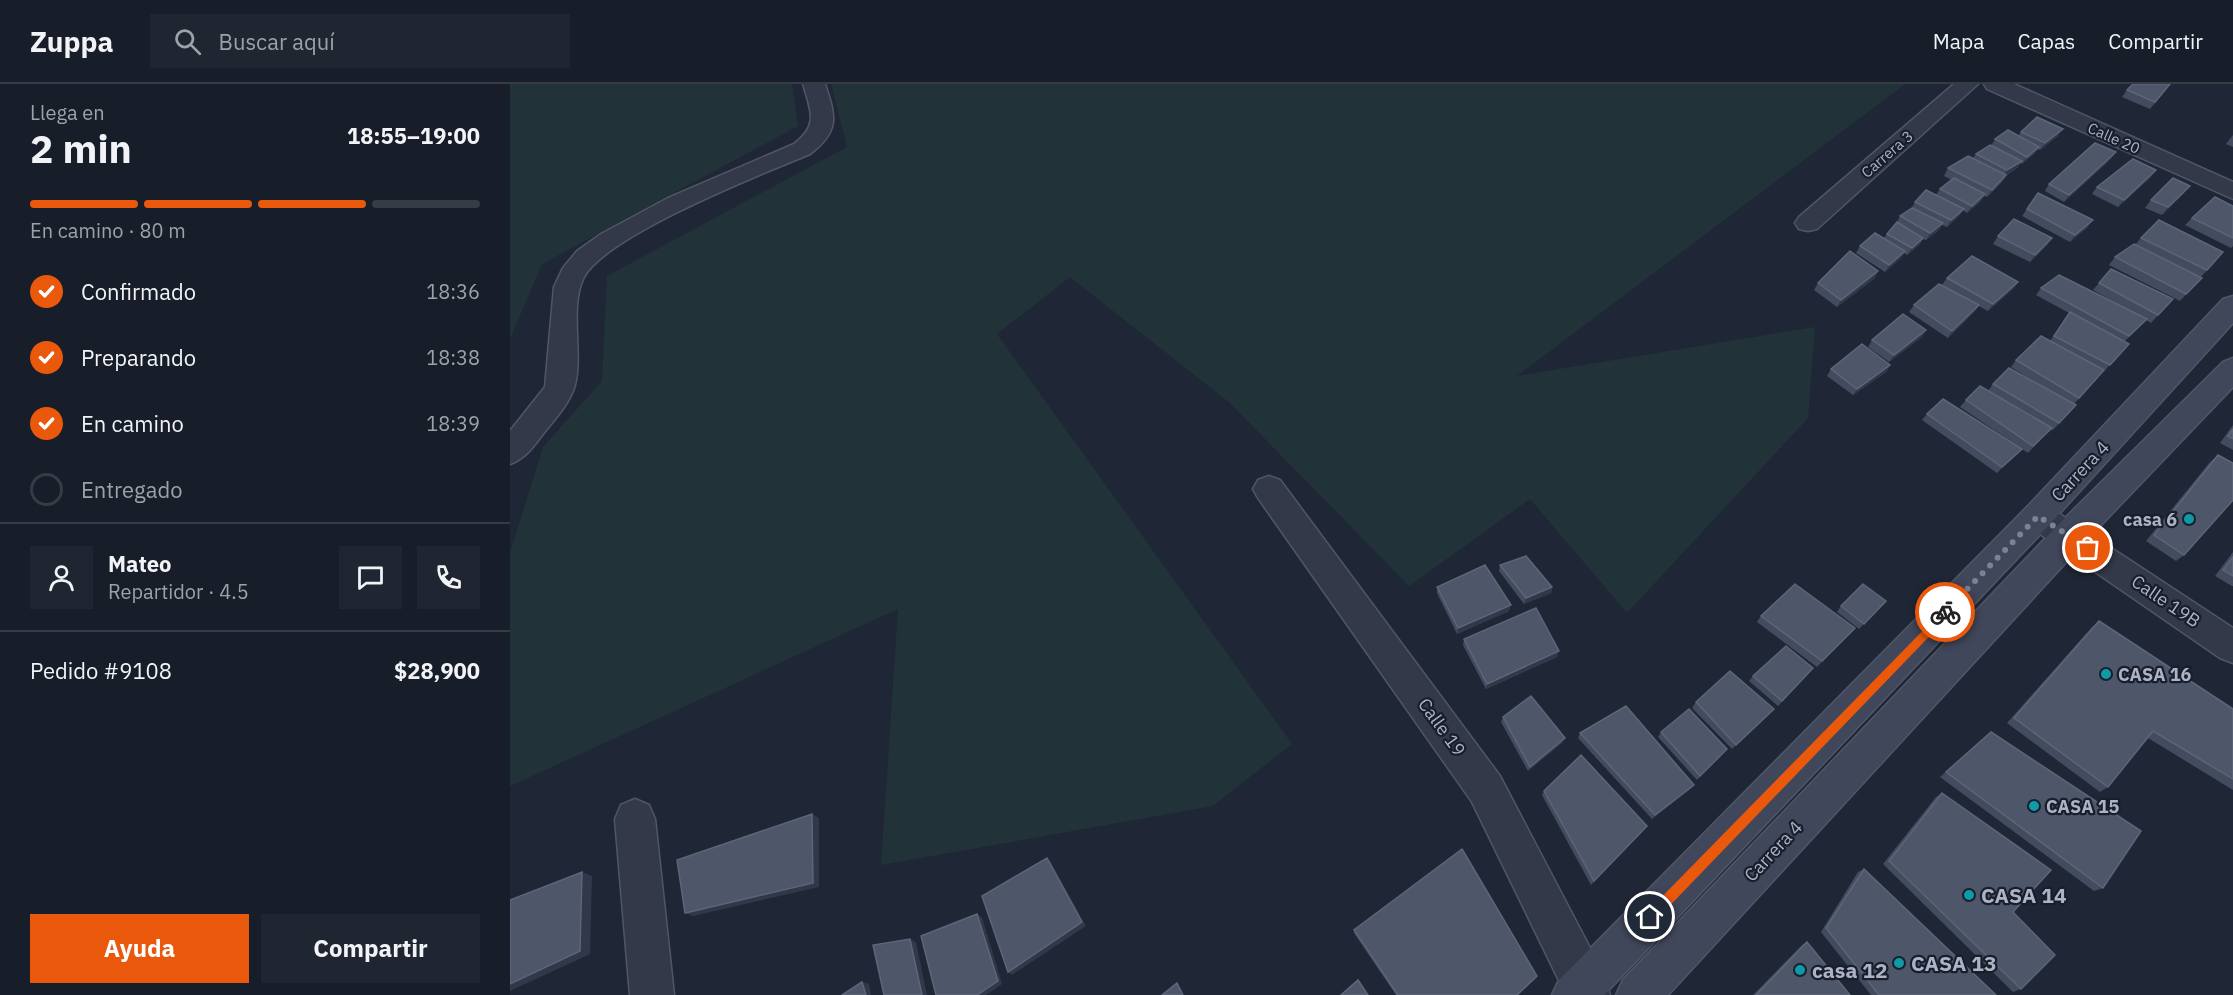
<!DOCTYPE html>
<html lang="es">
<head>
<meta charset="utf-8">
<style>
  body { margin:0; font-family:"IBM Plex Sans",sans-serif; background:#202631; color:#f1f3f6; height:100vh; display:flex; flex-direction:column; font-size:22px; white-space:nowrap }
  * { box-sizing:border-box; margin:0 }
  p { font-size:20px; color:#9ea2a8 }
  .icon { flex:none; width:33px; height:33px; fill:none; stroke:currentColor; stroke-width:2; stroke-linecap:round; stroke-linejoin:round }
  .map { position:relative; flex:1; overflow:hidden }
  .sheet { display:flex; flex-direction:column; background:#171d29; width:510px }
  .sheet>* { flex:none }
  .pin { position:absolute; display:grid; place-items:center; width:51px; height:51px; color:#fff; margin:-26px; border:3px solid #fff; border-radius:50%; box-shadow:0 2px 6px #0007 }
  .courier { position:absolute; display:grid; place-items:center; width:60px; height:60px; margin:-30px; border:4px solid #ea580c; border-radius:50%; background:#fff; color:#222; box-shadow:0 2px 8px #0007 }
  .overview em { font-style:normal; font-weight:700 }
  .overview div { display:flex; flex-direction:column-reverse }
  .overview { display:flex; align-items:center; justify-content:space-between; height:102px; padding:0 30px }
  h1 { font-size:39px; font-weight:700; line-height:45px }
  .bar { display:grid; grid-template-columns:repeat(4,1fr); gap:9px 6px; align-content:center; height:72px; padding:0 30px }
  .bar i { height:8px; border-radius:4px; background:#363b46 }
  .bar .active { background:#ea580c }
  .bar p { grid-column:span 4 }
  .line { display:flex; align-items:center; gap:15px; padding:0 30px; border-top:2px solid #363b46 }
  .line div { flex:1 }
  .round { display:grid; place-items:center; flex:none; width:63px; height:63px; border-radius:0px; background:#202631 }
  ol { padding:0 30px; list-style:none }
  li { display:flex; align-items:center; gap:18px; height:66px }
  li p { margin-inline-start:auto }
  li .icon { padding:6px; border-radius:50%; background:#ea580c; color:#fff; stroke-width:4 }
  li:last-child { color:#9ea2a8 }
  li i { width:33px; height:33px; border:3px solid #363b46; border-radius:50% }
  .primary-button { display:flex; gap:12px; margin-top:auto; padding:12px 30px }
  .primary-button a { flex:1; height:69px; border-radius:0px; background:#ea580c; color:#fff; font-size:24px; font-weight:700; line-height:69px; text-align:center }
  .primary-button a+a { background:#202631; color:#f1f3f6 }
  header { display:flex; align-items:center; gap:36px; box-sizing:border-box; height:84px; padding:0 30px; background:#171d29; border-bottom:2px solid #363b46 }
  header strong { font-size:28px }
  nav { display:flex; gap:33px; margin-inline-start:auto; font-size:21px }
  .search { width:420px; height:54px; background:#202631; display:flex; align-items:center; gap:15px; box-sizing:border-box; padding:0 21px; border-radius:0px; color:#9ea2a8; font-size:22px }
  main { display:flex; flex:1; min-height:0 }
  .map>svg:first-child { display:block }
  .green { fill:#213338 }
  .lines { fill:none; stroke-linecap:round; stroke-linejoin:round }
  .minor-casing { stroke:#505665; stroke-width:3 }
  .secondary-casing { stroke:#505665; stroke-width:3 }
  .minor { fill:#333948; fill-rule:evenodd }
  .secondary { fill:#41475b; fill-rule:evenodd }
  .wall { fill:#434c5f }
  .shaded-wall { fill:#30384a }
  .building { fill:#4e576a; stroke:#5d6578; stroke-width:1.5 }
  .route { fill:#ea580c }
  .done { stroke:#7b8293; stroke-width:6; stroke-dasharray:0 10.8 }
  .culture-dot { fill:#0f9aa8; stroke:#181e2c; stroke-width:2 }
  .labels { text-anchor:middle; dominant-baseline:central; stroke-width:4.5; stroke-linejoin:round; paint-order:stroke }
  .far-street-label { font-size:15px; fill:#adb3c4; stroke:#181e2c }
  .street-label { font-size:18px; fill:#adb3c4; stroke:#181e2c }
  .poi-label { font-size:18px; font-weight:bold; fill:#adb3c4; stroke:#181e2c; text-anchor:start }
  .near-poi-label { font-size:21px; font-weight:bold; fill:#adb3c4; stroke:#181e2c; text-anchor:start }
</style>
</head>
<body>
<header>
<strong>Zuppa</strong>
<div class="search"><svg class="icon" aria-label="search" viewBox="0 0 24 24"><circle cx="10" cy="10" r="6"/><path d="M15 15l6 6"/></svg>Buscar aquí</div>
<nav><a>Mapa</a><a>Capas</a><a>Compartir</a></nav>
</header>
<main>
<section class="sheet">
<div class="overview"><div><h1>2 min</h1><p>Llega en</p></div><em>18:55–19:00</em></div>
<div class="bar"><i class="active"></i><i class="active"></i><i class="active"></i><i></i><p>En camino · 80 m</p></div>
<ol>
<li><svg class="icon" aria-label="check" viewBox="0 0 24 24"><path d="M5 12l5 5 9-10"/></svg>Confirmado<p>18:36</p></li>
<li><svg class="icon" aria-label="check" viewBox="0 0 24 24"><path d="M5 12l5 5 9-10"/></svg>Preparando<p>18:38</p></li>
<li><svg class="icon" aria-label="check" viewBox="0 0 24 24"><path d="M5 12l5 5 9-10"/></svg>En camino<p>18:39</p></li>
<li><i></i>Entregado</li>
</ol>
<div class="line" style="height:108px"><a class="round"><svg class="icon" aria-label="person" viewBox="0 0 24 24"><circle cx="12" cy="8" r="4"/><path d="M4 21q1-7 8-7t8 7"/></svg></a><div><b>Mateo</b><p>Repartidor · 4.5</p></div><a class="round"><svg class="icon" aria-label="chat" viewBox="0 0 24 24"><path d="M4 5h16v11H9l-5 4z"/></svg></a><a class="round"><svg class="icon" aria-label="phone" viewBox="0 0 24 24"><path d="M5 4h4l2 5-3 2q2 4 5 5l2-3 5 2v4C11 20 4 13 5 4z"/></svg></a></div>
<div class="line" style="height:78px"><div>Pedido #9108</div><b>$28,900</b></div>
<div class="primary-button"><a>Ayuda</a><a>Compartir</a></div>
</section>
<div class="map">
<svg width="1723" height="911" viewBox="0 0 1723 911">
  <rect width="100%" height="100%" fill="#1f2737"/>
  <path class="green" d="M0,0H282L288,42L32,180L0,255Z
    M321,0H1395L1007,292L1305,243L1298,334L1117,529L1020,415L899,502L720,319L560,193L487,250L782,660L703,722L371,781L388,525L0,702V469L33,363L92,297L97,192L337,63Z"/>
  <g class="lines">
    <defs>
      <path id="minor" d="M293,0H315C326,33 330,47 300,70C252,90 97,151 74,193C59,222 73,269 65,301C60,319 44,336 33,350C23,363 15,375 0,380V347L35,303L44,203L53,184L67,167L91,150L158,114L284,60C309,41 301,27 293,0Z
        M1444,0H1468L1307,145L1298,147L1289,145L1285,139L1289,133Z
        M1474,0H1504L1723,98V115L1477,5Z
        M759,392L770,396L990,692L1091,885L1100,911H1056L962,718L748,414L743,405L748,396Z
        M1528,419L1539,423L1723,544V579L1710,574L1517,441L1512,432L1517,423Z
        M125,715L139,721L145,735L164,911H120L105,735L111,721Z"/>
      <path id="secondary" d="M1723,212V239L1539,441L1094,911H1042L1049,896L1517,423L1713,215Z
        M1723,274V303L1572,461L1158,911H1106L1113,896L1548,441L1713,278Z"/>
    </defs>
    <use href="#minor" class="minor-casing"/>
    <use href="#secondary" class="secondary-casing"/>
    <use href="#minor" class="minor"/>
    <use href="#secondary" class="secondary"/>
  </g>
  <path class="wall" d="M1661,0L1640,25L1612,13L1617,6Z
    M1511,48L1548,52L1530,66L1528,65L1524,70L1512,80L1511,79L1507,84L1496,92L1492,98L1477,113L1474,112L1470,118L1457,129L1453,126L1449,132L1437,143L1432,141L1429,146L1416,156L1413,155L1409,161L1397,171L1394,169L1391,174L1375,188L1346,169L1350,162L1374,154L1377,150L1387,138L1390,132L1401,125L1405,118L1426,111L1430,105L1442,96L1434,92L1438,84L1463,74L1466,70L1481,62L1485,55L1508,52Z
    M1723,51V63L1716,60Z
    M1600,76L1554,118L1535,107L1539,100Z
    M1646,86L1640,94L1608,123L1582,110L1587,103Z
    M1528,109L1578,143L1560,158L1512,132Z
    M1674,109L1652,131L1635,124L1641,116Z
    M1723,122V162L1721,164L1675,141L1682,134Z
    M1488,152L1537,161L1520,178L1483,160Z
    M1631,154L1713,168L1691,193L1625,161Z
    M1605,173L1692,194L1670,217L1599,181Z
    M1365,194L1327,223L1304,206L1308,199Z
    M1437,194L1508,198L1503,205L1478,227L1469,222L1464,228L1438,254L1399,228L1404,221L1450,211L1432,201Z
    M1589,199L1663,215L1641,239L1636,236L1614,258L1619,260L1564,320L1566,321L1543,346L1541,345L1518,369L1512,365L1487,389L1412,336L1417,330L1505,360L1450,323L1456,316L1478,307L1483,300L1536,305L1501,283L1506,276L1540,257L1559,229L1526,211L1531,204L1622,228L1583,206Z
    M1412,253L1379,278L1358,263L1362,256Z
    M1380,281L1376,288L1343,311L1317,292L1321,285Z
    M1723,341V366L1710,359Z
    M1708,371L1674,471L1666,477L1636,457L1700,378Z
    M1723,468V502H1722L1705,492Z
    M990,481L1042,503L1041,509L1014,520L989,487Z
    M927,503L999,527L947,550L927,509Z
    M1376,517L1349,545L1327,528L1331,522Z
    M1251,532L1345,544L1307,583L1247,538Z
    M1589,537L1723,625V706L1638,654L1598,703L1590,708L1497,639L1582,543Z
    M954,555L1047,573L976,605L953,561Z
    M1303,584L1268,622L1239,597L1243,592Z
    M1186,618L1259,630L1222,665L1182,624Z
    M993,633L1055,654L1052,659L1018,687L991,638Z
    M1151,648L1217,665L1187,696L1148,653Z
    M1481,648L1593,804L1584,807L1430,693Z
    M1070,649L1180,705L1142,735L1068,654Z
    M1034,707L1137,742L1081,801L1032,711Z
    M1432,709L1503,828L1511,905L1503,908L1373,780L1426,713Z
    M1354,785L1486,911H1361L1311,848L1348,788Z
    M844,846L1027,892L1008,911H886L844,849Z
    M1297,858L1340,911H1243L1292,861Z"/>
  <path class="shaded-wall" d="M1553,45L1548,52L1530,66L1535,59Z
    M1529,63L1524,70L1512,80L1517,73Z
    M1606,68L1600,76L1554,118L1559,111Z
    M1512,77L1507,84L1496,92L1492,98L1477,113L1482,106L1493,94L1497,86Z
    M1646,86L1640,94L1608,123L1614,116Z
    M1680,102L1674,109L1652,131L1658,123Z
    M1475,110L1470,118L1457,129L1462,122Z
    M1454,125L1449,132L1437,143L1441,136Z
    M1583,136L1578,143L1560,158L1565,151Z
    M1433,139L1429,146L1416,156L1420,149Z
    M1413,154L1409,161L1397,171L1402,164Z
    M1542,154L1537,161L1520,178L1525,171Z
    M1395,167L1391,174L1375,188L1379,181Z
    M1368,187L1365,194L1327,223L1331,216Z
    M1508,198L1503,205L1478,227L1483,220Z
    M1469,221L1464,228L1438,254L1442,247Z
    M1416,246L1412,253L1379,278L1384,271Z
    M1380,281L1376,288L1343,311L1347,305Z
    M1512,365L1506,371L1487,389L1492,383Z
    M1042,503L1041,509L1014,520L1016,514Z
    M1001,521L999,527L947,550L948,544Z
    M1049,567L1047,573L976,605L977,600Z
    M1055,654L1052,659L1018,687L1020,683Z
    M1184,701L1180,705L1142,735L1145,731Z
    M302,730L309,734V803L183,832L175,829Z
    M1137,742L1134,746L1081,801L1084,797Z
    M537,774L540,777L576,842L502,891L498,888Z
    M72,788L82,792L80,870L0,907V900Z
    M467,830L472,833L492,900L476,911H467Z
    M400,855L406,858L417,911H412Z
    M352,898L359,900L361,911H356Z"/>
  <path class="building" d="M1623,0H1660L1645,18L1617,6Z
    M1527,33L1553,45L1535,59L1511,48Z
    M1498,46L1529,63L1517,73L1485,55Z
    M1585,59L1606,68L1559,111L1539,100Z
    M1480,61L1512,77L1497,86L1466,70Z
    M1458,72L1496,91L1482,106L1438,84Z
    M1623,75L1646,86L1614,116L1587,103Z
    M1444,94L1475,110L1462,122L1430,105Z
    M1663,94L1680,102L1658,123L1641,116Z
    M1416,106L1454,125L1441,136L1405,118Z
    M1528,109L1583,136L1565,151L1517,125Z
    M1705,113L1723,122V154L1682,134Z
    M1402,124L1433,139L1420,149L1390,132Z
    M1504,135L1542,154L1525,171L1488,152Z
    M1649,136L1713,168L1697,186L1631,154Z
    M1387,138L1413,154L1402,164L1377,150Z
    M1365,149L1395,167L1379,181L1350,162Z
    M1624,160L1692,194L1676,210L1605,173Z
    M1340,167L1368,187L1331,216L1308,199Z
    M1462,172L1508,198L1483,220L1437,194Z
    M1601,185L1663,215L1648,231L1589,199Z
    M1549,191L1637,235L1619,252L1531,204Z
    M1429,200L1469,221L1442,247L1404,221Z
    M1560,228L1619,260L1600,281L1544,252Z
    M1393,230L1416,246L1384,271L1362,256Z
    M1531,252L1594,286L1569,314L1506,276Z
    M1352,260L1380,281L1347,305L1321,285Z
    M1499,284L1566,321L1549,339L1483,300Z
    M1470,302L1542,344L1523,362L1456,316Z
    M1433,315L1512,365L1492,383L1417,330Z
    M1723,345V355L1718,352Z
    M1708,371L1723,379V416L1674,471L1644,451Z
    M1016,472L1042,503L1016,514L990,481Z
    M1723,473V492L1713,486Z
    M975,481L1001,521L948,544L927,503Z
    M1285,500L1345,544L1312,577L1251,532Z
    M1353,500L1376,517L1354,540L1331,522Z
    M1026,524L1049,567L977,600L954,555Z
    M1589,537L1723,625V695L1643,647L1598,703L1504,634Z
    M1276,562L1303,584L1272,617L1243,592Z
    M1220,587L1264,625L1226,661L1186,618Z
    M1021,612L1055,654L1020,683L993,633Z
    M1116,622L1184,701L1145,731L1070,649Z
    M1179,625L1217,665L1190,692L1151,648Z
    M1481,648L1631,747L1593,804L1436,688Z
    M1071,671L1137,742L1084,797L1034,707Z
    M1432,709L1541,786L1503,828L1545,871L1511,905L1379,777Z
    M302,730L303,799L175,829L167,776Z
    M952,765L1027,892L1007,911H888L844,846Z
    M537,774L572,838L498,888L472,812Z
    M1354,785L1486,911H1369L1316,844Z
    M72,788L70,867L0,900V816Z
    M467,830L488,897L467,911H426L411,852Z
    M400,855L412,911H374L363,861Z
    M1297,858L1340,911H1246Z
    M848,896L858,911H831Z
    M352,898L356,911H332Z
    M667,899L673,911H652Z"/>
  <path class="route" d="M1435,524L1439,525V532L1145,837H1136V829Z"/>
  <g class="lines">
    <path class="done" d="M1435,528L1528,432L1578,464"/>
  </g>
  <g class="culture-dot">
    <circle cx="1679" cy="435" r="6"/>
    <circle cx="1596" cy="590" r="6"/>
    <circle cx="1524" cy="722" r="6"/>
    <circle cx="1459" cy="811" r="6"/>
    <circle cx="1389" cy="879" r="6"/>
    <circle cx="1290" cy="886" r="6"/>
  </g>
  <g class="labels">
    <g class="far-street-label">
      <text transform="translate(1604 54) rotate(24)">Calle 20</text>
      <text transform="translate(1377 70) rotate(-41)">Carrera 3</text>
    </g>
    <g class="street-label">
      <text transform="translate(1570 387) rotate(-47)">Carrera 4</text>
      <text transform="translate(1656 517) rotate(34)">Calle 19B</text>
      <text transform="translate(932 643) rotate(54)">Calle 19</text>
      <text transform="translate(1263 767) rotate(-47)">Carrera 4</text>
    </g>
    <g class="poi-label">
      <text x="1667" y="435" text-anchor="end">casa 6</text>
      <text x="1608" y="590">CASA 16</text>
      <text x="1536" y="722">CASA 15</text>
    </g>
    <g class="near-poi-label">
      <text x="1471" y="811">CASA 14</text>
      <text x="1401" y="879">CASA 13</text>
      <text x="1302" y="886">casa 12</text>
    </g>
  </g>
</svg>
<div class="pin" style="left:1578px;top:464px;background:#ea580c"><svg class="icon" aria-label="bag" viewBox="0 0 24 24"><path d="M5 8h14l-1 12H6zM9 8a3 3 0 0 1 6 0"/></svg></div>
<div class="pin" style="left:1140px;top:833px;background:#1f2937"><svg class="icon" aria-label="home" viewBox="0 0 24 24"><path d="M3 11l9-7 9 7M6 9v11h12V9"/></svg></div>
<div class="courier" style="left:1435px;top:528px"><svg class="icon" aria-label="bike" viewBox="0 0 24 24"><circle cx="6" cy="16" r="4"/><circle cx="18" cy="16" r="4"/><path d="M6 16l4-8h5l3 8M10 8l3 8H6M13 5h3"/></svg></div>
</div>
</main>
</body>
</html>
